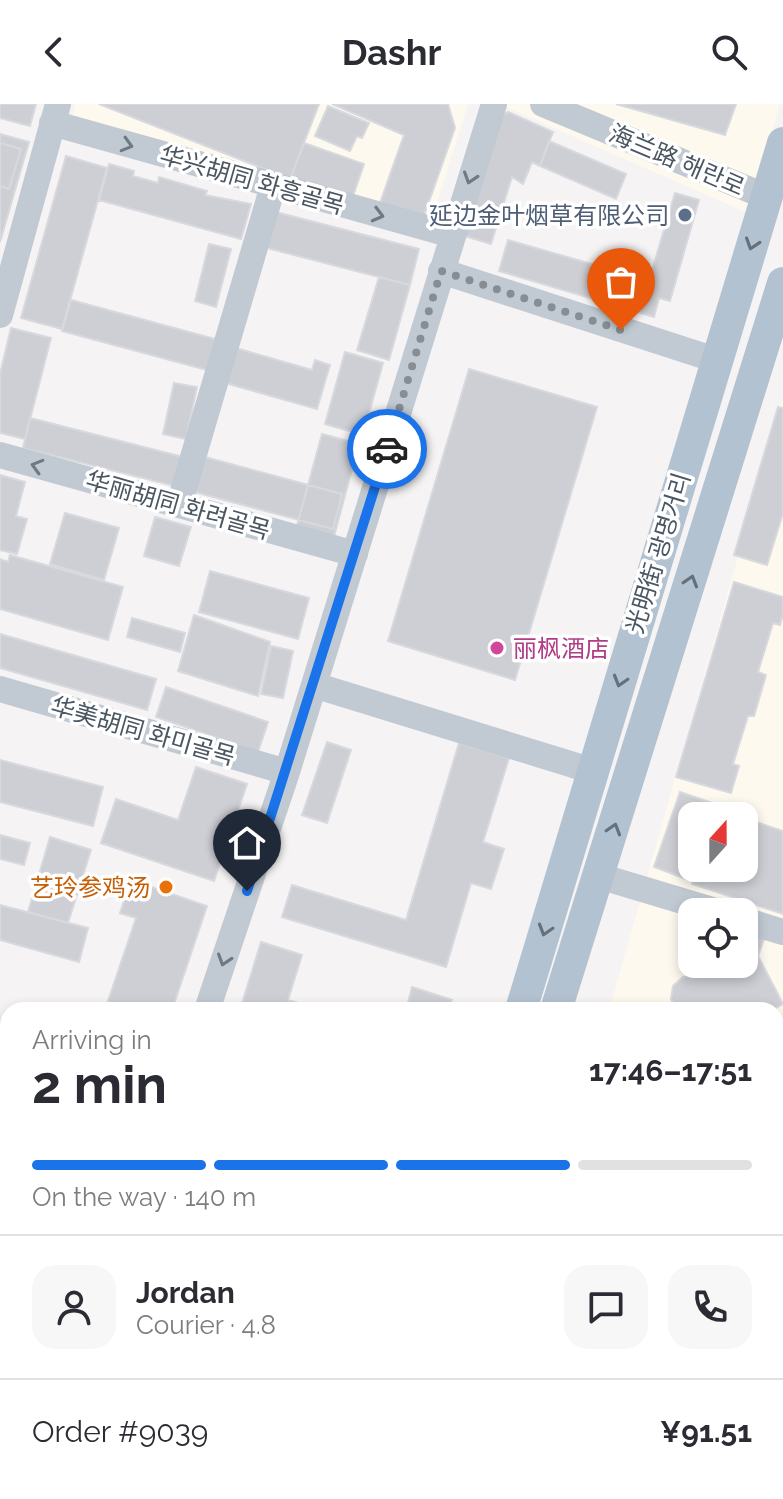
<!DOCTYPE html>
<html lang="en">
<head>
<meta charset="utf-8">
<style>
  body { margin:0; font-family:Raleway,"Noto Sans SC","Noto Sans KR",sans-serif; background:#f7f7f7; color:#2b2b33; height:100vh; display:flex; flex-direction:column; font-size:30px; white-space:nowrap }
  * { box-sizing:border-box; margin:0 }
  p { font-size:26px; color:#7c7c81 }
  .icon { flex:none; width:44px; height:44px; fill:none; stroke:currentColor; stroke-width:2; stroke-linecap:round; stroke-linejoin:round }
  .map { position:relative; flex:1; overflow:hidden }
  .sheet { position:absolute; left:0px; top:898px; width:784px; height:498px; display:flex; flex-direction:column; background:#fff; border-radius:24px 24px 0 0; box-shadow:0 4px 12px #0003 }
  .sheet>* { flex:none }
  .needle { width:52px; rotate:21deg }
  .controls { position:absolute; left:678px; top:698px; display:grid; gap:16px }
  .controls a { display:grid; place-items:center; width:80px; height:80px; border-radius:16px; background:#fff; box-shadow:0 4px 12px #0003; font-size:40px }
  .pin { position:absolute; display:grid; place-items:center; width:68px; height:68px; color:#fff; margin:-82px -34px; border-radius:50% 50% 50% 0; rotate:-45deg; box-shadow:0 0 8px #0007 }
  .pin .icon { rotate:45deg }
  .courier { position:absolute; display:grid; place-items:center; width:80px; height:80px; margin:-40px; border:6px solid #1a73e8; border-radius:50%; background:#fff; color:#222; box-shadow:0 2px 10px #0007 }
  .head em { font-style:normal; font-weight:700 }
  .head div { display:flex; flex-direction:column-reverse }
  .head { display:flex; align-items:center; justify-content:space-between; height:136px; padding:0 32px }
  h1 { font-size:52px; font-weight:700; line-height:60px }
  .bar { display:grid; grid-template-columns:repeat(4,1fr); gap:12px 8px; align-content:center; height:96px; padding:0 32px }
  .bar i { height:10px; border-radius:6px; background:#e1e1e2 }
  .bar .selected { background:#1a73e8 }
  .bar p { grid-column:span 4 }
  .line { display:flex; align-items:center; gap:20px; padding:0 32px; border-top:2px solid #e1e1e2 }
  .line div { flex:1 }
  .round { display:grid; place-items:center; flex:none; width:84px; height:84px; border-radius:24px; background:#f7f7f7 }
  header { display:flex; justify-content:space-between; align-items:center; height:104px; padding:0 32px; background:#fff; font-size:36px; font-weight:700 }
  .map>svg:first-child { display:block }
  .commercial { fill:#fdf9ef; fill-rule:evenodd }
  .green { fill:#c3f1d5 }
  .building { fill:#cdcfd5; stroke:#d7d9de; stroke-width:2 }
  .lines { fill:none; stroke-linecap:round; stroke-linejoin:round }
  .minor { stroke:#c1cad2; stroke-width:26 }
  .major { stroke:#b3c2d1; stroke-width:32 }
  .oneway { stroke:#6e7983 }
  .oneway2 { stroke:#64717d }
  .done { stroke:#868d94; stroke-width:8; stroke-dasharray:0 14.4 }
  .route { stroke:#1a73e8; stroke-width:10 }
  .service-dot { fill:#5c6f8a; stroke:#fff; stroke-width:3 }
  .hotel-dot { fill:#d1479c; stroke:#fff; stroke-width:3 }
  .food-dot { fill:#e8710a; stroke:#fff; stroke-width:3 }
  .labels { text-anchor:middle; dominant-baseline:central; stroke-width:7; stroke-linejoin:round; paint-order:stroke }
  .street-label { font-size:24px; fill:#4a5661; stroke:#fff }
  .service-label { font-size:24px; fill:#4e5e75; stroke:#fff; text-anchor:end }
  .hotel-label { font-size:24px; fill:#b23c85; stroke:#fff; text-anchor:start }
  .food-label { font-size:24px; fill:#c56008; stroke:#fff; text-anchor:end }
</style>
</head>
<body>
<header><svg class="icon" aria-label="back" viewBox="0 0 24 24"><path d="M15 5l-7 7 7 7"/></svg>Dashr<svg class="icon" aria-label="search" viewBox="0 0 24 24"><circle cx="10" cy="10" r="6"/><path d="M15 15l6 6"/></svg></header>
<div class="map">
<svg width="783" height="1395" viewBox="0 0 783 1395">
  <rect width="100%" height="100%" fill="#f5f3f3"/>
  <path class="commercial" d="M75,0H468L430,121L71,18Z
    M499,0H780L748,109Z
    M783,294V1322L776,1340V906H609ZM692,712H744V764H692ZM692,808H744V860H692Z
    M411,1388H757L754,1395H407Z"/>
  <path class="green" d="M0,1200L8,1204V1257L0,1253Z"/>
  <path class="building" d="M0,0H36L30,22L0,14Z
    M99,0H319L290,75Z
    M332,0H448L455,24L421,120L378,105L404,31Z
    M616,0H736L725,31Z
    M328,2L369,19L362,34L357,32L350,47L315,32Z
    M508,8L553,28L540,62L532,58L523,80L512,73L491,140L465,132L494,15Z
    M0,30L29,38L0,138Z
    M549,37L626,70L616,95L540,62Z
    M0,39L21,45L9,85L0,82Z
    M304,39L364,60L353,92L290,75Z
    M66,52L107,64L62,225L21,214Z
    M109,60L134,67L133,72L158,79L159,73L207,87L205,91L251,100L241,135L99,96Z
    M675,89L699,96L670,197L659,194L654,213L499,167L508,136L602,163L600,170L647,183Z
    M272,107L419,145L410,181L263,143Z
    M209,140L231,145L216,203L195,197Z
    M379,173L410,181L389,256L357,246Z
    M71,196L215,235L207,266L62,227Z
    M11,224L51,234L25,335L0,329V270Z
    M232,243L312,266L315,256L330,261L317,305L222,278Z
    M345,248L383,259L363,331L325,320Z
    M469,265L597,303L515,576L388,537Z
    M174,279L197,283L186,335L163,330Z
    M778,303L783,304V409L767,461L734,451Z
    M30,314L183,353L175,382L23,344Z
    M322,330L359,340L333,436L296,425Z
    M201,352L342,390L333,425L191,387Z
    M0,371L25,378L16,412L27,415L17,450L0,446Z
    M65,409L119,424L104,476L50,460Z
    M155,413L191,423L179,462L144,452Z
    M10,451L123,483L108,536L0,505V455L8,458Z
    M210,467L309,494L298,535L199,508Z
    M734,478L783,493V510L780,521L773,519L758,568L766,571L754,612H748L733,660L739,662L731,689L676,673Z
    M194,511L270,538L258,592L178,567Z
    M132,514L185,529L180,548L127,533Z
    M0,530L156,575L147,606L0,564Z
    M271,542L293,547L283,594L261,590Z
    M166,583L268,618L258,648L156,613Z
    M327,638L351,646L327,719L302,711Z
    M459,639L509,654L483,738L504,745L491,785L471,779L446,863L282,813L292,781L406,816Z
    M0,656L103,683L93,722L0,698Z
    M196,663L247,680L214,777L101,739L116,695L178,716Z
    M680,688L712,699L708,712H692V758L686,775L654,763Z
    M744,714L783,727V810L692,780L698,764H744Z
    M0,731L30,739L24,761L0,755Z
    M50,733L91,746L68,819L28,808Z
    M131,776L207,802L172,906H105L136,814L120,809Z
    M0,801L88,824L79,858L0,836Z
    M744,822L766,829L758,852L783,900L776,904V920V906H676L671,895L673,882L683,873L698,872L702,860H744Z
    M261,838L302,851L288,896L322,906H240Z
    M412,883L452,896L449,906H406Z
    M0,934L8,937V972L0,970Z
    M0,1091L8,1095V1150L3,1159Z
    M454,1388H514L511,1395H451Z"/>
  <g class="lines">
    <path class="minor" d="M543,0L767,93
      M52,19L452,131
      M441,167L716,256
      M0,211L58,0
      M0,351L355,450
      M179,401L273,82
      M314,581L593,667
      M0,585L287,668
      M599,772L719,808
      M744,816L783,828
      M207,906L287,668L494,0
      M776,1014L783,1016
      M776,1124L783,1126
      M776,1174L783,1176"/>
    <path class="major" d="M521,906L783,39
      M556,906L783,179
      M0,1292L8,1298
      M0,1326L8,1334
      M32,1388L34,1395
      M70,1388L76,1395
      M114,1388L120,1395
      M286,1395L293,1388
      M341,1395L346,1388"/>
  </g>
  <defs><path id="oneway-chevron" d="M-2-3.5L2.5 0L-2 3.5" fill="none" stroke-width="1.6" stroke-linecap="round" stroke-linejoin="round" transform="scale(2)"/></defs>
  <g class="oneway">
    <use href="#oneway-chevron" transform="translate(127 41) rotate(16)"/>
    <use href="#oneway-chevron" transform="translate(470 74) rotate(108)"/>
    <use href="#oneway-chevron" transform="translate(378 111) rotate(15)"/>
    <use href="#oneway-chevron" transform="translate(37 362) rotate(-164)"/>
    <use href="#oneway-chevron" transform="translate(224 856) rotate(108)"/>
  </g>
  <g class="oneway2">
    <use href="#oneway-chevron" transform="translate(752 140) rotate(108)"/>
    <use href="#oneway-chevron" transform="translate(691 477) rotate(-73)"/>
    <use href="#oneway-chevron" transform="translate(620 577) rotate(107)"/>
    <use href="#oneway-chevron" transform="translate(614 725) rotate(-73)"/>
    <use href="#oneway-chevron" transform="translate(545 826) rotate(107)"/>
  </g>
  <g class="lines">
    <path class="done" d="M387,345L441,167L621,226"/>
    <path class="route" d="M247,787L387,345"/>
  </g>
  <circle class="service-dot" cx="685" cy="111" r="8"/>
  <circle class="hotel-dot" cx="497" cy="544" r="8"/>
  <circle class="food-dot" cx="166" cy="783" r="8"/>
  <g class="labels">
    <g class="street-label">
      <text transform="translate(677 56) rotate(23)">海兰路 해란로</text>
      <text transform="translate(252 76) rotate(16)">华兴胡同 화흥골목</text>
      <text transform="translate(178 401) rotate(16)">华丽胡同 화려골목</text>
      <text transform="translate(658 449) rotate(-73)">光明街 광명거리</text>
      <text transform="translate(143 627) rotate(16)">华美胡同 화미골목</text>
    </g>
    <g class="service-label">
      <text x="669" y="111">延边金叶烟草有限公司</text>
    </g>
    <g class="hotel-label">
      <text x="513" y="544">丽枫酒店</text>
    </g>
    <g class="food-label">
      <text x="150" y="783">艺玲参鸡汤</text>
    </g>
  </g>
</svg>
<div class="controls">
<a><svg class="needle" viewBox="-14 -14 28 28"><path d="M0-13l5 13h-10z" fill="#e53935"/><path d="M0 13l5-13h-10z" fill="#7c7c81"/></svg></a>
<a><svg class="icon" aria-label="locate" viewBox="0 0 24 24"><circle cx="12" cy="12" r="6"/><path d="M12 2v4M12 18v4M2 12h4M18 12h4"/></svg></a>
</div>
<div class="pin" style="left:621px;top:226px;background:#ea580c"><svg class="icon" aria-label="bag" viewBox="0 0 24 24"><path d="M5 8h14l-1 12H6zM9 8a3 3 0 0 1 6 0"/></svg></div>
<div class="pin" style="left:247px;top:787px;background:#1f2937"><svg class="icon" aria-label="home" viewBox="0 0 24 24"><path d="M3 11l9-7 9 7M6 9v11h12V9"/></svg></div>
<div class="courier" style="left:387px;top:345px"><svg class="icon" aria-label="car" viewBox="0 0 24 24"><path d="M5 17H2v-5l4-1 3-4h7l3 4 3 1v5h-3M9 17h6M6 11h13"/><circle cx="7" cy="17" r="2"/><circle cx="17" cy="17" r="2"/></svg></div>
<section class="sheet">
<div class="head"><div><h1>2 min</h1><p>Arriving in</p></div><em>17:46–17:51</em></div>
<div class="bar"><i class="selected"></i><i class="selected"></i><i class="selected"></i><i></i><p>On the way · 140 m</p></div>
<div class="line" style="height:144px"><a class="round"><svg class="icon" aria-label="person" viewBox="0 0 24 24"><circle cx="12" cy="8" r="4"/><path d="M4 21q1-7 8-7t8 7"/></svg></a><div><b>Jordan</b><p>Courier · 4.8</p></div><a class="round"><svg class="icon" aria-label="chat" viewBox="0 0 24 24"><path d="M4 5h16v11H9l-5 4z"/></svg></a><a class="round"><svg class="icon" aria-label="phone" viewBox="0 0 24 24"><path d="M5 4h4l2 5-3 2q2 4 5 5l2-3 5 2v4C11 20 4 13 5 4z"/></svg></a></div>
<div class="line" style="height:104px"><div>Order #9039</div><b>¥91.51</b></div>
</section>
</div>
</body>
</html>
